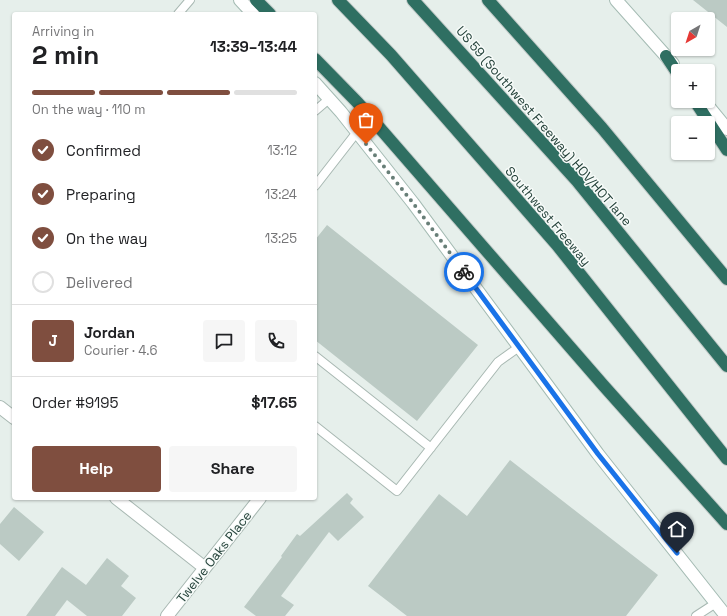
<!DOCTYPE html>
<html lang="en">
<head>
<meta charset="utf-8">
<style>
  body { margin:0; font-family:"Space Grotesk",sans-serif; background:#f6f6f6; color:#202124; height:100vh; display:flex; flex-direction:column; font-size:15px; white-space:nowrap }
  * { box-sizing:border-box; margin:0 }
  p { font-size:13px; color:#757577 }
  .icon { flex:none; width:22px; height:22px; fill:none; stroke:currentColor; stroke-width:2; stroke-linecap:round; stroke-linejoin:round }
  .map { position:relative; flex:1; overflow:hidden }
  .drawer { position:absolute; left:12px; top:12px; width:305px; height:488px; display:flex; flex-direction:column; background:#fff; border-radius:4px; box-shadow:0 1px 3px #0004 }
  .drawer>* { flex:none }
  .needle { width:26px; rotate:219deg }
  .fabs { position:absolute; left:671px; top:12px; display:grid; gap:8px }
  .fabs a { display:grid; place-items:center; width:44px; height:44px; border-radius:4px; background:#fff; box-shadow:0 1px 3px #0004; font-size:20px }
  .pin { position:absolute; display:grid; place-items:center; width:34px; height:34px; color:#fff; margin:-41px -17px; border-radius:50% 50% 50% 0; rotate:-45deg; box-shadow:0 0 4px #0007 }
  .pin .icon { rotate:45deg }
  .courier { position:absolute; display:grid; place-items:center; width:40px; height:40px; margin:-20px; border:3px solid #1a73e8; border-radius:50%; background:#fff; color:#222; box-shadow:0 1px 5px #0007 }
  .headline em { font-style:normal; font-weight:700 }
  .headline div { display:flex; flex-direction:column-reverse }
  .headline { display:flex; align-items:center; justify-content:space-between; height:68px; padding:0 20px }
  h1 { font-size:26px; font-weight:700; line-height:30px }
  .bar { display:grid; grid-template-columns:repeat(4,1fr); gap:6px 4px; align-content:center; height:48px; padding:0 20px }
  .bar i { height:5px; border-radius:3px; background:#e0e0e0 }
  .bar .selected { background:#7f4e3f }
  .bar p { grid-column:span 4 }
  .line { display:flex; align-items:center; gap:10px; padding:0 20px; border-top:1px solid #e0e0e0 }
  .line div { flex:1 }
  .round { display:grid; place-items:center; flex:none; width:42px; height:42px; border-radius:4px; background:#f6f6f6 }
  ol { padding:0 20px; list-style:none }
  li { display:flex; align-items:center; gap:12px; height:44px }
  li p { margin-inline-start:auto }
  li .icon { padding:4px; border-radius:50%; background:#7f4e3f; color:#fff; stroke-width:4 }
  li:last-child { color:#757577 }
  li i { width:22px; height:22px; border:2px solid #e0e0e0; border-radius:50% }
  .action { display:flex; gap:8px; margin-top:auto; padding:8px 20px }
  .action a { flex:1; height:46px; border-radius:4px; background:#7f4e3f; color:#fff; font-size:16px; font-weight:700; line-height:46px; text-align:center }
  .action a+a { background:#f6f6f6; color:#202124 }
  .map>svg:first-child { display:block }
  .building { fill:#bbcac4 }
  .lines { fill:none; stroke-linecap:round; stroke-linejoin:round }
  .lane-casing { stroke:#a8b8b2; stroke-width:10 }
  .street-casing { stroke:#a8b8b2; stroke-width:14 }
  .secondary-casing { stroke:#a4bbb3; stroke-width:14 }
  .highway-casing { stroke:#c2cac8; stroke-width:14 }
  .lane { stroke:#fff; stroke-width:8 }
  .street { stroke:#fff; stroke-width:12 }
  .secondary { stroke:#fff; stroke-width:12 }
  .highway { stroke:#2f6f62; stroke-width:12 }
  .done { stroke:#687f78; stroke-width:4; stroke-dasharray:0 7.2 }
  .route { stroke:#1a73e8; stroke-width:5 }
  .labels { text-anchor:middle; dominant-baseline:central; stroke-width:3; stroke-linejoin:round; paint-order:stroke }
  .street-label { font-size:13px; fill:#24423a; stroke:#f7fbf9 }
</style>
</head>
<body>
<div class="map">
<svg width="727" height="616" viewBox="0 0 727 616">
  <rect width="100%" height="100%" fill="#e6efeb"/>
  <path class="building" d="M693,0H727V27Z
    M327,225L478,345L417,421L315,340V240Z
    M510,460L658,575L626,616H407L368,586L439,494L467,516Z
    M347,493L353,499L350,503L364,517L338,541L329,532L281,596L294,605L285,616H256L244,607L282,557L281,556L297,534L300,536Z
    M14,507L44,532L19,561L0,544V524Z
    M107,558L129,576L121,586L136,598L122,616H87L67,600L55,616H26L62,567L86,585Z"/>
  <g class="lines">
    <defs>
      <path id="lane" d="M178,14L190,0
        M315,111L329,99
        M315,186L357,132
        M315,356L431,448
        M315,426L397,491L498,362L519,347
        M696,616L716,603"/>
      <path id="street" d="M0,407L14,418
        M116,498L205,568
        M167,616L260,498"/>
      <path id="secondary" d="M240,0L253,14
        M616,0L673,64
        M315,83L341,112L413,203L598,454L726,616
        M704,101L727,129"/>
      <path id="highway" d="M256,0L270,14
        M338,0L391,55L557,245L727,459
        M413,0L577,181L727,366
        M488,0L602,128L727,279
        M666,56L678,74
        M315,59L358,103L603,385L727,524
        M695,101L727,150"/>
    </defs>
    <use href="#lane" class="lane-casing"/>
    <use href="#street" class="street-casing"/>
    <use href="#secondary" class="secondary-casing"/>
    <use href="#highway" class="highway-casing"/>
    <use href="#lane" class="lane"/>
    <use href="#street" class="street"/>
    <use href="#secondary" class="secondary"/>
    <use href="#highway" class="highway"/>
  </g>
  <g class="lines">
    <path class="done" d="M366,144L413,203L464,272"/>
    <path class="route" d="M464,272L598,454L677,553"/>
  </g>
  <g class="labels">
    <g class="street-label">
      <text transform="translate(544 126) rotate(49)">US 59 (Southwest Freeway) HOV/HOT lane</text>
      <text transform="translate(548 216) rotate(50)">Southwest Freeway</text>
      <text transform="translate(214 557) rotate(-52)">Twelve Oaks Place</text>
    </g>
  </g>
</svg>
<div class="fabs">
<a><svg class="needle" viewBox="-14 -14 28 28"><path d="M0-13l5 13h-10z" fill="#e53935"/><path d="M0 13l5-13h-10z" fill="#757577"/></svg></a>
<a>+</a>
<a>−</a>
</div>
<div class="pin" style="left:366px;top:144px;background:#ea580c"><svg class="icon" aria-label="bag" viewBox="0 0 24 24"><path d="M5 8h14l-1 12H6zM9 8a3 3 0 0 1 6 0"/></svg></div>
<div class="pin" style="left:677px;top:553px;background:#1f2937"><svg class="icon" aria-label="home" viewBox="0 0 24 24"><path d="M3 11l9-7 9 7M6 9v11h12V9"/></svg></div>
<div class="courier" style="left:464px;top:272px"><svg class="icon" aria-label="bike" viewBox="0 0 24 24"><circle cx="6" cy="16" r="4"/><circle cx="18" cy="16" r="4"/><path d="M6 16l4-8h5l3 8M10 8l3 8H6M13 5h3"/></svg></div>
<section class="drawer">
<div class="headline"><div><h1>2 min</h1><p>Arriving in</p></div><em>13:39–13:44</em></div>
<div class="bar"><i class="selected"></i><i class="selected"></i><i class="selected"></i><i></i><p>On the way · 110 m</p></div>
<ol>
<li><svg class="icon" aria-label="check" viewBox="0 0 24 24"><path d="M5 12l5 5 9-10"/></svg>Confirmed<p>13:12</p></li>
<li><svg class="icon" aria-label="check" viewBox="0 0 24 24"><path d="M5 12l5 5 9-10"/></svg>Preparing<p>13:24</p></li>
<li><svg class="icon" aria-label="check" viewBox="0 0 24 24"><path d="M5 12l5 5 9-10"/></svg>On the way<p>13:25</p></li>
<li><i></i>Delivered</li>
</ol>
<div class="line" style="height:72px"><b class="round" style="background:#7f4e3f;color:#fff">J</b><div><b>Jordan</b><p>Courier · 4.6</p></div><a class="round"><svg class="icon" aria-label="chat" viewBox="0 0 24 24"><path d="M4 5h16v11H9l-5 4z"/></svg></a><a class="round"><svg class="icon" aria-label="phone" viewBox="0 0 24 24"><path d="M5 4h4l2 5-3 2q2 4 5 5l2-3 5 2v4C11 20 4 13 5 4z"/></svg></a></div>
<div class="line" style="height:52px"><div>Order #9195</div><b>$17.65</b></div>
<div class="action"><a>Help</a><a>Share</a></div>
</section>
</div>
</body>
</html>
